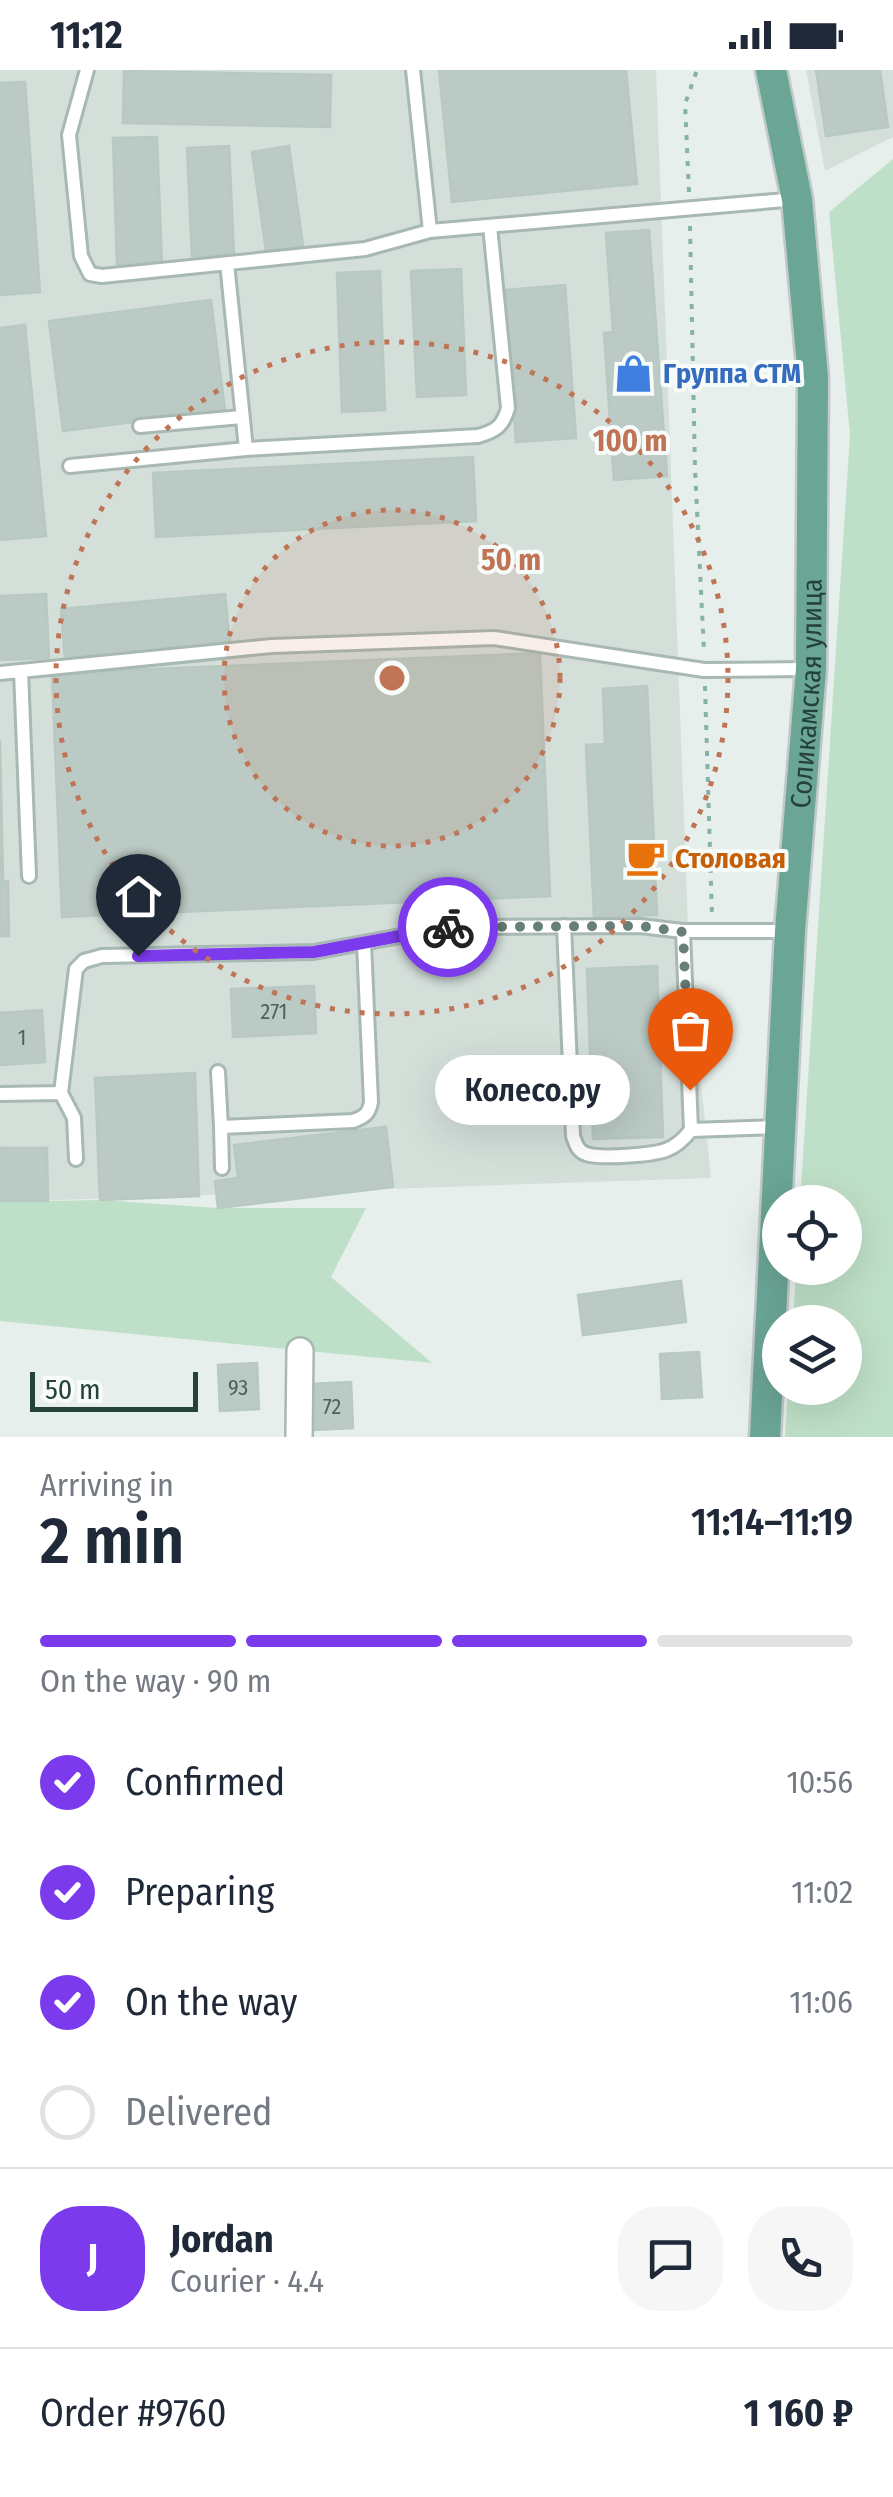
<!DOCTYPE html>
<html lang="en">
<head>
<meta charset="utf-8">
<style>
  body { margin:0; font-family:"Fira Sans Condensed",sans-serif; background:#f6f6f7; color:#1f2937; height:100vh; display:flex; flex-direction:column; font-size:38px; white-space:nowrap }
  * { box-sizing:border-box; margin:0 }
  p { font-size:32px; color:#747a83 }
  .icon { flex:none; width:55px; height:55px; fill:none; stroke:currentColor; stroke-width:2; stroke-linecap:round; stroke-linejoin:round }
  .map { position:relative; height:1367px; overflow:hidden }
  .sheet { display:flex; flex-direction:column; background:#fff; flex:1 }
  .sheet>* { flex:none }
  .buttons { position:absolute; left:762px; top:1115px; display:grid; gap:20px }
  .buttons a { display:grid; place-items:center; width:100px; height:100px; border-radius:50%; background:#fff; box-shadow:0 10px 40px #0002; font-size:50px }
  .scale { position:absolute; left:30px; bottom:25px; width:168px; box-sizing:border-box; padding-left:10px; border:5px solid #24423a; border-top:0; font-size:28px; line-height:35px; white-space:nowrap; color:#24423a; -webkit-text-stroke:8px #f7fbf9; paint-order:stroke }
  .pin { position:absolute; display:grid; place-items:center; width:85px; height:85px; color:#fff; margin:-102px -42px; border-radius:50% 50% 50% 0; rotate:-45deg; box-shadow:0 0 10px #0007 }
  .pin .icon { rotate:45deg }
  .courier { position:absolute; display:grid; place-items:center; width:100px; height:100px; margin:-50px; border:8px solid #7c3aed; border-radius:50%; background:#fff; color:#222; box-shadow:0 2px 12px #0007 }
  .bubble { position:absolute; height:70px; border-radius:35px; background:#fff; box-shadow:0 10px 40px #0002; font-size:32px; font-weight:600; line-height:70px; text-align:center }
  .summary em { font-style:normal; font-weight:600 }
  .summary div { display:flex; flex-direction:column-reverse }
  .summary { display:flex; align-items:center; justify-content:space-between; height:170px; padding:0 40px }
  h1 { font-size:65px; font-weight:600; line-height:75px }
  .bar { display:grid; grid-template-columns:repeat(4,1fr); gap:15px 10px; align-content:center; height:120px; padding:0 40px }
  .bar i { height:12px; border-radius:8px; background:#e0e1e3 }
  .bar .on { background:#7c3aed }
  .bar p { grid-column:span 4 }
  .line { display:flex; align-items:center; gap:25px; padding:0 40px; border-top:2px solid #e0e1e3 }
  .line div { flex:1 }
  .round { display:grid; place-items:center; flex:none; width:105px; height:105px; border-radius:40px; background:#f6f6f7 }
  ol { padding:0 40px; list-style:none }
  li { display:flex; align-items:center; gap:30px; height:110px }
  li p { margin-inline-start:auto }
  li .icon { padding:10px; border-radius:50%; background:#7c3aed; color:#fff; stroke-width:4 }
  li:last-child { color:#747a83 }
  li i { width:55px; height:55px; border:5px solid #e0e1e3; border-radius:50% }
  .status { display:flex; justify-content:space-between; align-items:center; height:70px; padding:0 50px; background:#fff; direction:ltr }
  .status svg { height:28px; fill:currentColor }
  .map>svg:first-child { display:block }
  .built { fill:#d4dfda }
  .green { fill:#bfe0c8 }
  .building { fill:#bbcac4; stroke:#b8c9c2; stroke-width:2.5 }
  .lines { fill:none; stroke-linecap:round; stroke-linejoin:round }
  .lane-casing { stroke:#a8b8b2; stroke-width:18 }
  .street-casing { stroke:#a8b8b2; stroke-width:30 }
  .primary-casing { stroke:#c2cac8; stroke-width:35 }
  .path { stroke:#86b3a5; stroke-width:4; stroke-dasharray:5 8; stroke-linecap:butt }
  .lane { stroke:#fff; stroke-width:12 }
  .street { stroke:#fff; stroke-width:25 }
  .primary { stroke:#6aa596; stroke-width:30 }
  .done { stroke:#687f78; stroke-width:10; stroke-dasharray:0 18 }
  .route { stroke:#7c3aed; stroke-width:12 }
  .ring { fill:none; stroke:#c07456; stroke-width:5; stroke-dasharray:5 10 }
  .labels { text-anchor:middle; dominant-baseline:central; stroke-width:8; stroke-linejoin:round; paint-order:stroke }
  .number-label { font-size:22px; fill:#4a645c }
  .shop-label { font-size:28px; font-weight:bold; fill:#366cbe; stroke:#f7fbf9; text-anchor:start }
  .street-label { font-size:28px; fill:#24423a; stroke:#f7fbf9 }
  .food-label { font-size:28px; font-weight:bold; fill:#c56008; stroke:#f7fbf9; text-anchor:start }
  .centre { fill:#c07456; stroke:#f7fbf9; stroke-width:5 }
  .ring-label { font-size:30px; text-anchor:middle; font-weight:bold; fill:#c07456; stroke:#f7fbf9; stroke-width:8; stroke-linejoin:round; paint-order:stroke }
</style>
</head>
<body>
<div class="status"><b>11:12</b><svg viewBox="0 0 49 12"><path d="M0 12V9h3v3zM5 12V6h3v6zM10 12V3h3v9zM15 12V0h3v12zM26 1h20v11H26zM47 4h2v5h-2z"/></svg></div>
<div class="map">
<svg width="893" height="1367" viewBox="0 0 893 1367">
  <rect width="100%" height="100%" fill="#e6efeb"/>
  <path class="built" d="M0,0H656L690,911L711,1108L0,1132Z
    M806,0H893V67L825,101Z"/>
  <path class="green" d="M893,89V1367H785L788,1318H845V1252H793L796,1198H845V1132H800L850,365L829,142Z
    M100,1130L218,1138H366L331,1207L432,1293L0,1251V1132Z"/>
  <path class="building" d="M439,0H626L637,114L452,132Z
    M816,0H880L888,57L826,66Z
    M124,1L331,5L330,57L123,53Z
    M25,12L40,222L0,225V13Z
    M157,67L162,195L117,196L113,68Z
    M229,76L234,184L192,186L187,78Z
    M289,76L303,176L266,181L252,82Z
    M649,160L667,406L614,410L604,263L613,262L606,163Z
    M461,199L466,325L417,327L411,201Z
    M380,201L385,340L342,342L337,203Z
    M565,215L576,368L516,372L505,220Z
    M211,230L225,340L63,361L49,251Z
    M25,255L46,466L0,470V258Z
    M473,387L476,451L156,467L153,403Z
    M46,524L49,588L0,590V526Z
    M225,524L230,574L65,589L61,539Z
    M540,583L550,826L62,847L52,603Z
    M647,616L657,845L594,847L586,675L605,674L603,619Z
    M0,670L3,811H8L9,866H0Z
    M657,896L663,1067L593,1069L587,899Z
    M314,916L316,963L233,967L231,919Z
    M42,940L45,992L0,995V943Z
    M195,1003L199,1126L100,1130L95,1008Z
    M386,1057L393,1117L218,1138L215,1111L238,1108L234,1075Z
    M0,1078H47L48,1131H0Z
    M681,1211L686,1252L583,1265L578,1225Z
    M699,1282L702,1327L662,1329L660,1284Z
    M257,1293L259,1339L220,1341L218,1295Z
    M351,1312L353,1358L314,1360L311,1314Z"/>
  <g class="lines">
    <defs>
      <path id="lane" d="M87,0L69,65L81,186L90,204L102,206L365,179L430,161L797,129
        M413,0L430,161
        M227,193L246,379
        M140,356L242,347
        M70,396L246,379L478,366C496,361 503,356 508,338L490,156
        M21,601L29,806
        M0,603L272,576L494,568L704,600L809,599
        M564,856L573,1066C576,1075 578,1081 586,1084C601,1089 652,1085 666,1080C677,1076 684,1069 691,1060
        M683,861L691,1060L778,1057
        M218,1002L221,1057L353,1051C364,1047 369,1044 371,1032L364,873
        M61,1023L74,1048L76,1089
        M0,1024L61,1023L76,899L84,891L102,886L314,882L449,857L640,856L683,861H788
        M221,1057L222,1098"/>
      <path id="street" d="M299,1367L300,1281"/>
      <g id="primary">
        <path id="s1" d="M765,1367L790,861L811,599L813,307L797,129L771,0"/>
      </g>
    </defs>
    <use href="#lane" class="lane-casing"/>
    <use href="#street" class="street-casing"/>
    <use href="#primary" class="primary-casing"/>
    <path class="path" d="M689,122L685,34L697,0
      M690,156L695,399L704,581
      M705,616L712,846"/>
    <use href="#lane" class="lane"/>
    <use href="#street" class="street"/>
    <use href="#primary" class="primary"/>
  </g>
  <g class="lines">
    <path class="done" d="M448,857L640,856L683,862L690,1020"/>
    <path class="route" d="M138,886L314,882L448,857"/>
  </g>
  <circle cx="392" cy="608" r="168" fill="#c07456" fill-opacity=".12"/>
  <g class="ring">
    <circle cx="392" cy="608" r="168"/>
    <circle cx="392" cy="608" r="336"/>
  </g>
  <defs>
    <symbol id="shop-bare" viewBox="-9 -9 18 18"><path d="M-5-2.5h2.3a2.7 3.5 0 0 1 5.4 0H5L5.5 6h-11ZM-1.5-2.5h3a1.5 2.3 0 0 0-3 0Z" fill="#3f7fe0" stroke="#f7fbf9" stroke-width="2.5" paint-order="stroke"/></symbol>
    <symbol id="cafe-bare" viewBox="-9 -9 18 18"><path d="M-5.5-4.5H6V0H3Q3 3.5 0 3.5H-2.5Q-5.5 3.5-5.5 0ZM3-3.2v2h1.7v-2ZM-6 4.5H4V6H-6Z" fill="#e8710a" stroke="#f7fbf9" stroke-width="2.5" paint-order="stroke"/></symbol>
  </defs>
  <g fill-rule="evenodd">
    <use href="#shop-bare" x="606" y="276" width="55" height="55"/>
    <use href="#cafe-bare" x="618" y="760" width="55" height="55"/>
  </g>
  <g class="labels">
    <g class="number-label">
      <text x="274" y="941">271</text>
      <text x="22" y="967">1</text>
      <text x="238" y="1317">93</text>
      <text x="332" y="1336">72</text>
    </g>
    <g class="shop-label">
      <text x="663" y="303">Группа СТМ</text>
    </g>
    <g class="street-label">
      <text stroke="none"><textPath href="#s1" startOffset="745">Соликамская улица</textPath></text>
    </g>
    <g class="food-label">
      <text x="675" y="788">Столовая</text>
    </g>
  </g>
  <circle cx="392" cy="608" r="15" class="centre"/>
  <g class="ring-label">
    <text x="630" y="381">100 m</text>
    <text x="511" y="500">50 m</text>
  </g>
</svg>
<div class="buttons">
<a><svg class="icon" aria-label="locate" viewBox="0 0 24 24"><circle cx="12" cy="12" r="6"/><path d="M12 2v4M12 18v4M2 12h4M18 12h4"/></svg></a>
<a><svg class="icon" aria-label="layers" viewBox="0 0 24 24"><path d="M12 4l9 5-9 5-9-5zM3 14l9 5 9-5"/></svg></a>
</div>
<div class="scale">50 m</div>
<div class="pin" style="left:690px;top:1020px;background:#ea580c"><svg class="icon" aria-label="bag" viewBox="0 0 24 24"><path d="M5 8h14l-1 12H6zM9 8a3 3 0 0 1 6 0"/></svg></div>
<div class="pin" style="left:138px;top:886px;background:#1f2937"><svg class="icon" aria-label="home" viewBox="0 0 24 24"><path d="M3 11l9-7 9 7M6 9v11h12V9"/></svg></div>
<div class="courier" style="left:448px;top:857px"><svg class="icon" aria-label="bike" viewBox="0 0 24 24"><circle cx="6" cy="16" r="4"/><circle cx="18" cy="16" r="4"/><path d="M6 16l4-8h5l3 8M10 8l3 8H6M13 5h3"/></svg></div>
<div class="bubble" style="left:435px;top:985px;width:195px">Колесо.ру</div>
</div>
<section class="sheet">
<div class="summary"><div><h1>2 min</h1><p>Arriving in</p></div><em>11:14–11:19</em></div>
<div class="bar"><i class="on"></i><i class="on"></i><i class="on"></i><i></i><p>On the way · 90 m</p></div>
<ol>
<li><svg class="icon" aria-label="check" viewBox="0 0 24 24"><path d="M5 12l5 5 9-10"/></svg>Confirmed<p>10:56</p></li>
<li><svg class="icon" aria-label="check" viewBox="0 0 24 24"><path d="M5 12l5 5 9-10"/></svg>Preparing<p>11:02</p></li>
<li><svg class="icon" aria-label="check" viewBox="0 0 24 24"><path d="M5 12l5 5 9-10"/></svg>On the way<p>11:06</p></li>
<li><i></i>Delivered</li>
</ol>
<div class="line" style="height:180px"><b class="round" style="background:#7c3aed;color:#fff">J</b><div><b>Jordan</b><p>Courier · 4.4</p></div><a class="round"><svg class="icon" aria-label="chat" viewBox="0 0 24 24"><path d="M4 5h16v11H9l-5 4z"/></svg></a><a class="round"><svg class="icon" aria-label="phone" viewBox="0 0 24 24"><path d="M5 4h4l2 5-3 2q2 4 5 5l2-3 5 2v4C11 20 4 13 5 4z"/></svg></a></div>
<div class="line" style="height:130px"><div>Order #9760</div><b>1 160 ₽</b></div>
</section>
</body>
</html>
